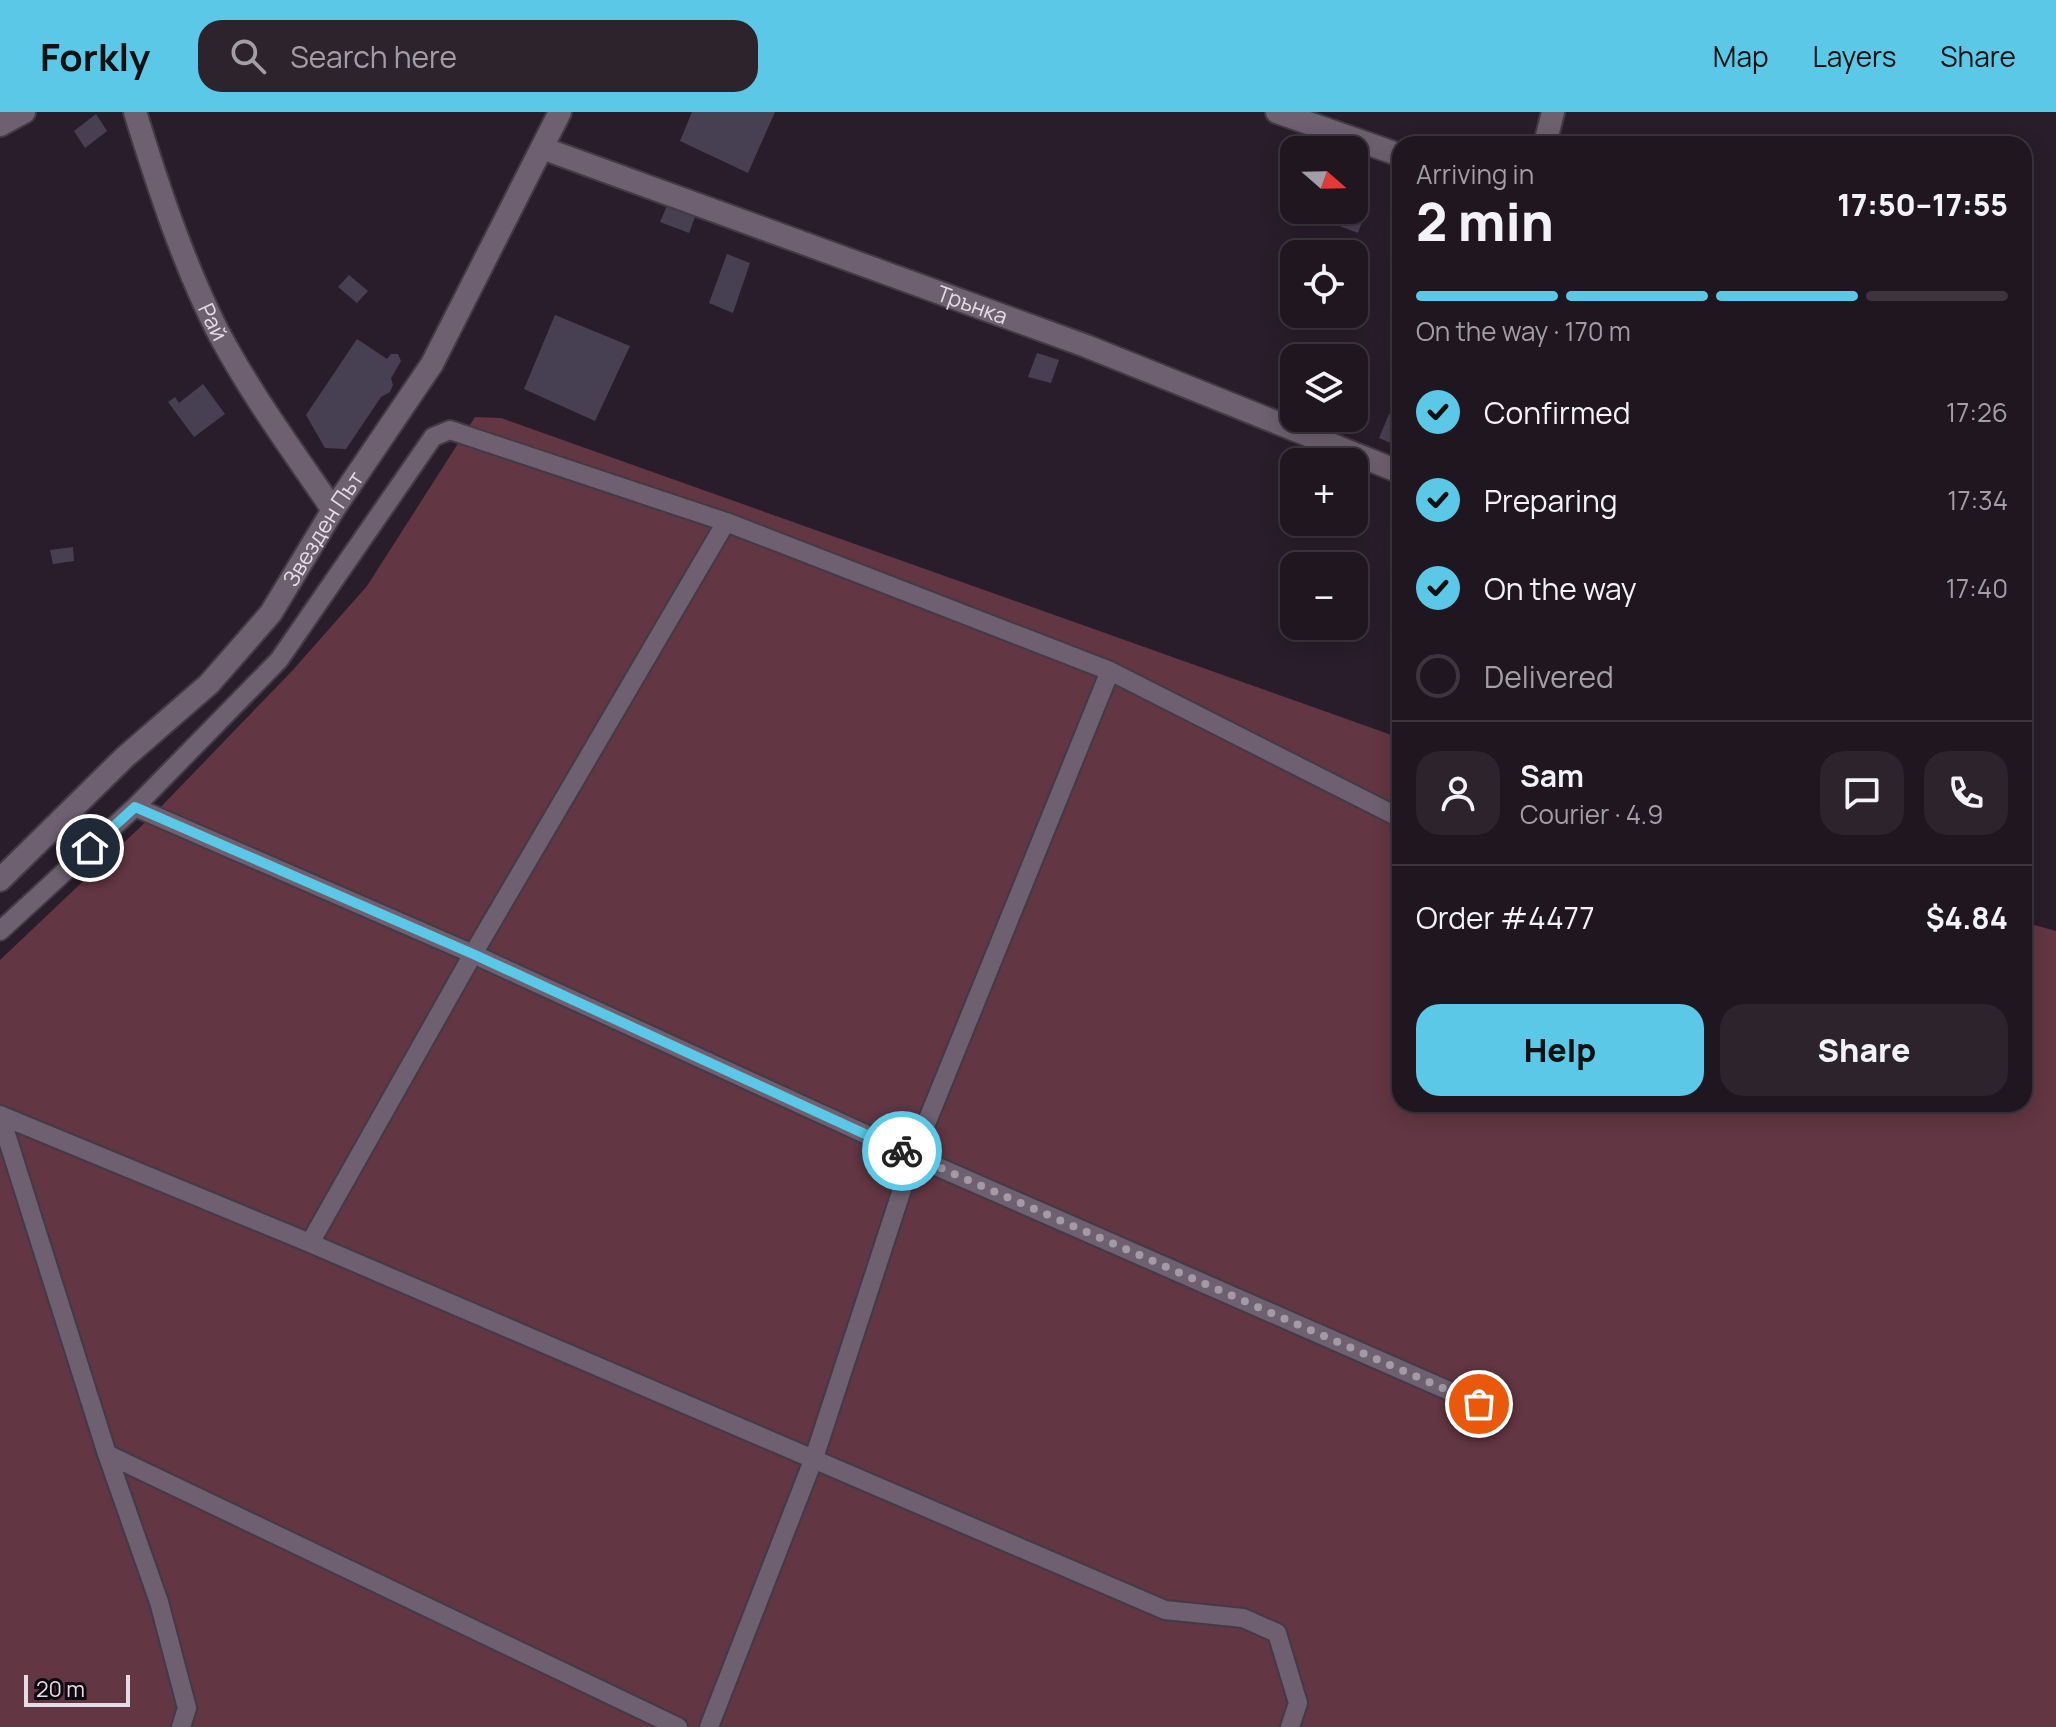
<!DOCTYPE html>
<html lang="en">
<head>
<meta charset="utf-8">
<style>
  body { margin:0; font-family:Manrope,sans-serif; background:#2c232d; color:#f1f3f6; height:100vh; display:flex; flex-direction:column; font-size:30px; white-space:nowrap }
  * { box-sizing:border-box; margin:0 }
  p { font-size:26px; color:#a19fa5 }
  .icon { flex:none; width:44px; height:44px; fill:none; stroke:currentColor; stroke-width:2; stroke-linecap:round; stroke-linejoin:round }
  .map { position:relative; flex:1; overflow:hidden }
  .details { position:absolute; left:1392px; top:24px; width:640px; height:976px; display:flex; flex-direction:column; background:#1f1620; border-radius:24px; box-shadow:0 4px 20px #0003,0 0 0 2px #3c353e }
  .details>* { flex:none }
  .needle { width:52px; rotate:110deg }
  .controls { position:absolute; left:1280px; top:24px; display:grid; gap:16px }
  .controls a { display:grid; place-items:center; width:88px; height:88px; border-radius:16px; background:#1f1620; box-shadow:0 4px 20px #0003,0 0 0 2px #3c353e; font-size:40px }
  .scale { position:absolute; left:24px; bottom:20px; width:106px; box-sizing:border-box; padding-left:8px; border:4px solid #e5dde6; border-top:0; font-size:22px; line-height:28px; white-space:nowrap; color:#e5dde6; -webkit-text-stroke:6px #0e090f; paint-order:stroke }
  .pin { position:absolute; display:grid; place-items:center; width:68px; height:68px; color:#fff; margin:-34px; border:4px solid #fff; border-radius:50%; box-shadow:0 2px 8px #0007 }
  .courier { position:absolute; display:grid; place-items:center; width:80px; height:80px; margin:-40px; border:6px solid #5ac8e6; border-radius:50%; background:#fff; color:#222; box-shadow:0 2px 10px #0007 }
  .summary em { font-style:normal; font-weight:800 }
  .summary div { display:flex; flex-direction:column-reverse }
  .summary { display:flex; align-items:center; justify-content:space-between; height:136px; padding:0 24px }
  h1 { font-size:52px; font-weight:800; line-height:60px }
  .bar { display:grid; grid-template-columns:repeat(4,1fr); gap:12px 8px; align-content:center; height:96px; padding:0 24px }
  .bar i { height:10px; border-radius:6px; background:#3c353e }
  .bar .active { background:#5ac8e6 }
  .bar p { grid-column:span 4 }
  .line { display:flex; align-items:center; gap:20px; padding:0 24px; border-top:2px solid #3c353e }
  .line div { flex:1 }
  .round { display:grid; place-items:center; flex:none; width:84px; height:84px; border-radius:24px; background:#2c232d }
  ol { padding:0 24px; list-style:none }
  li { display:flex; align-items:center; gap:24px; height:88px }
  li p { margin-inline-start:auto }
  li .icon { padding:8px; border-radius:50%; background:#5ac8e6; color:#111; stroke-width:4 }
  li:last-child { color:#a19fa5 }
  li i { width:44px; height:44px; border:4px solid #3c353e; border-radius:50% }
  .cta { display:flex; gap:16px; margin-top:auto; padding:16px 24px }
  .cta a { flex:1; height:92px; border-radius:24px; background:#5ac8e6; color:#111; font-size:32px; font-weight:800; line-height:92px; text-align:center }
  .cta a+a { background:#2c232d; color:#f1f3f6 }
  header { display:flex; align-items:center; gap:48px; box-sizing:border-box; height:112px; padding:0 40px; background:#5ac8e6; color:#111 }
  header strong { font-size:38px }
  nav { display:flex; gap:44px; margin-inline-start:auto; font-size:28px }
  .search { width:560px; height:72px; background:#2c232d; display:flex; align-items:center; gap:20px; box-sizing:border-box; padding:0 28px; border-radius:24px; color:#a19fa5; font-size:30px }
  .map>svg:first-child { display:block }
  .green { fill:#623642 }
  .building { fill:#474053 }
  .lines { fill:none; stroke-linecap:round; stroke-linejoin:round }
  .service-casing { stroke:#443a46; stroke-width:22 }
  .minor-casing { stroke:#443a46; stroke-width:26 }
  .service { stroke:#6e6070; stroke-width:18 }
  .minor { stroke:#6e6070; stroke-width:22 }
  .done { stroke:#a39aa5; stroke-width:8; stroke-dasharray:0 14.4 }
  .route { stroke:#5ac8e6; stroke-width:10 }
  .labels { text-anchor:middle; dominant-baseline:central; stroke-width:6; stroke-linejoin:round; paint-order:stroke }
  .street-label { font-size:22px; fill:#e5dde6; stroke:#0e090f }
</style>
</head>
<body>
<header>
<strong>Forkly</strong>
<div class="search"><svg class="icon" aria-label="search" viewBox="0 0 24 24"><circle cx="10" cy="10" r="6"/><path d="M15 15l6 6"/></svg>Search here</div>
<nav><a>Map</a><a>Layers</a><a>Share</a></nav>
</header>
<div class="map">
<svg width="2056" height="1615" viewBox="0 0 2056 1615">
  <rect width="100%" height="100%" fill="#291d2b"/>
  <path class="green" d="M475,305L501,306L1400,626V992H2024V810L2056,819V1615H0V848L153,703L292,559L367,474Z"/>
  <path class="building" d="M692,0H775L748,61L680,29Z
    M96,2L107,19L85,36L74,19Z
    M1354,84L1369,90L1358,121L1323,108L1327,98H1354Z
    M669,89L698,97L689,121L660,110Z
    M727,142L750,151L733,201L709,191Z
    M349,163L368,179L357,191L338,175Z
    M555,203L630,234L595,309L524,277Z
    M357,227L387,247L391,242H398L401,249L391,266L393,273L390,280L381,285L346,337L325,336L306,303Z
    M1037,241L1059,248L1051,271L1028,265Z
    M203,272L225,302L194,325L168,290L175,285L179,291Z
    M1389,302L1400,306V335L1379,326Z
    M73,435L74,449L53,452L50,438Z"/>
  <g class="lines">
    <defs>
      <path id="service" d="M135,695L473,842L913,1044L1479,1292
        M0,819L135,695L279,548L433,325L450,318L726,410L1110,559L1400,706
        M0,1003L310,1131L1165,1498L1243,1506L1277,1521L1298,1591L1290,1615
        M0,1003L107,1342L159,1490L187,1596L181,1615
        M310,1131L473,842L726,410
        M107,1342L678,1615
        M709,1615L814,1346L913,1044L1110,559"/>
      <g id="minor">
        <path id="s1" d="M135,0C158,74 182,148 217,218C250,281 293,339 333,398"/>
        <path d="M1277,0L1400,43"/>
        <path d="M0,13L24,0"/>
        <path d="M1545,32L1553,0"/>
        <path id="s2" d="M542,36L1086,234L1400,360"/>
        <path id="s3" d="M0,768L125,645L209,572L271,501L333,398L432,252L560,0"/>
      </g>
    </defs>
    <use href="#service" class="service-casing"/>
    <use href="#minor" class="minor-casing"/>
    <use href="#service" class="service"/>
    <use href="#minor" class="minor"/>
  </g>
  <g class="lines">
    <path class="done" d="M902,1039L1479,1292"/>
    <path class="route" d="M90,736L135,695L473,842L902,1039"/>
  </g>
  <g class="labels">
    <g class="street-label">
      <text stroke="none"><textPath href="#s2" startOffset="458">Трънка</textPath></text>
      <text stroke="none"><textPath href="#s1" startOffset="224">Рай</textPath></text>
      <text stroke="none"><textPath href="#s3" startOffset="480">Звезден Път</textPath></text>
    </g>
  </g>
</svg>
<div class="controls">
<a><svg class="needle" viewBox="-14 -14 28 28"><path d="M0-13l5 13h-10z" fill="#e53935"/><path d="M0 13l5-13h-10z" fill="#a19fa5"/></svg></a>
<a><svg class="icon" aria-label="locate" viewBox="0 0 24 24"><circle cx="12" cy="12" r="6"/><path d="M12 2v4M12 18v4M2 12h4M18 12h4"/></svg></a>
<a><svg class="icon" aria-label="layers" viewBox="0 0 24 24"><path d="M12 4l9 5-9 5-9-5zM3 14l9 5 9-5"/></svg></a>
<a>+</a>
<a>−</a>
</div>
<div class="scale">20 m</div>
<div class="pin" style="left:1479px;top:1292px;background:#ea580c"><svg class="icon" aria-label="bag" viewBox="0 0 24 24"><path d="M5 8h14l-1 12H6zM9 8a3 3 0 0 1 6 0"/></svg></div>
<div class="pin" style="left:90px;top:736px;background:#1f2937"><svg class="icon" aria-label="home" viewBox="0 0 24 24"><path d="M3 11l9-7 9 7M6 9v11h12V9"/></svg></div>
<div class="courier" style="left:902px;top:1039px"><svg class="icon" aria-label="bike" viewBox="0 0 24 24"><circle cx="6" cy="16" r="4"/><circle cx="18" cy="16" r="4"/><path d="M6 16l4-8h5l3 8M10 8l3 8H6M13 5h3"/></svg></div>
<section class="details">
<div class="summary"><div><h1>2 min</h1><p>Arriving in</p></div><em>17:50–17:55</em></div>
<div class="bar"><i class="active"></i><i class="active"></i><i class="active"></i><i></i><p>On the way · 170 m</p></div>
<ol>
<li><svg class="icon" aria-label="check" viewBox="0 0 24 24"><path d="M5 12l5 5 9-10"/></svg>Confirmed<p>17:26</p></li>
<li><svg class="icon" aria-label="check" viewBox="0 0 24 24"><path d="M5 12l5 5 9-10"/></svg>Preparing<p>17:34</p></li>
<li><svg class="icon" aria-label="check" viewBox="0 0 24 24"><path d="M5 12l5 5 9-10"/></svg>On the way<p>17:40</p></li>
<li><i></i>Delivered</li>
</ol>
<div class="line" style="height:144px"><a class="round"><svg class="icon" aria-label="person" viewBox="0 0 24 24"><circle cx="12" cy="8" r="4"/><path d="M4 21q1-7 8-7t8 7"/></svg></a><div><b>Sam</b><p>Courier · 4.9</p></div><a class="round"><svg class="icon" aria-label="chat" viewBox="0 0 24 24"><path d="M4 5h16v11H9l-5 4z"/></svg></a><a class="round"><svg class="icon" aria-label="phone" viewBox="0 0 24 24"><path d="M5 4h4l2 5-3 2q2 4 5 5l2-3 5 2v4C11 20 4 13 5 4z"/></svg></a></div>
<div class="line" style="height:104px"><div>Order #4477</div><b>$4.84</b></div>
<div class="cta"><a>Help</a><a>Share</a></div>
</section>
</div>
</body>
</html>
